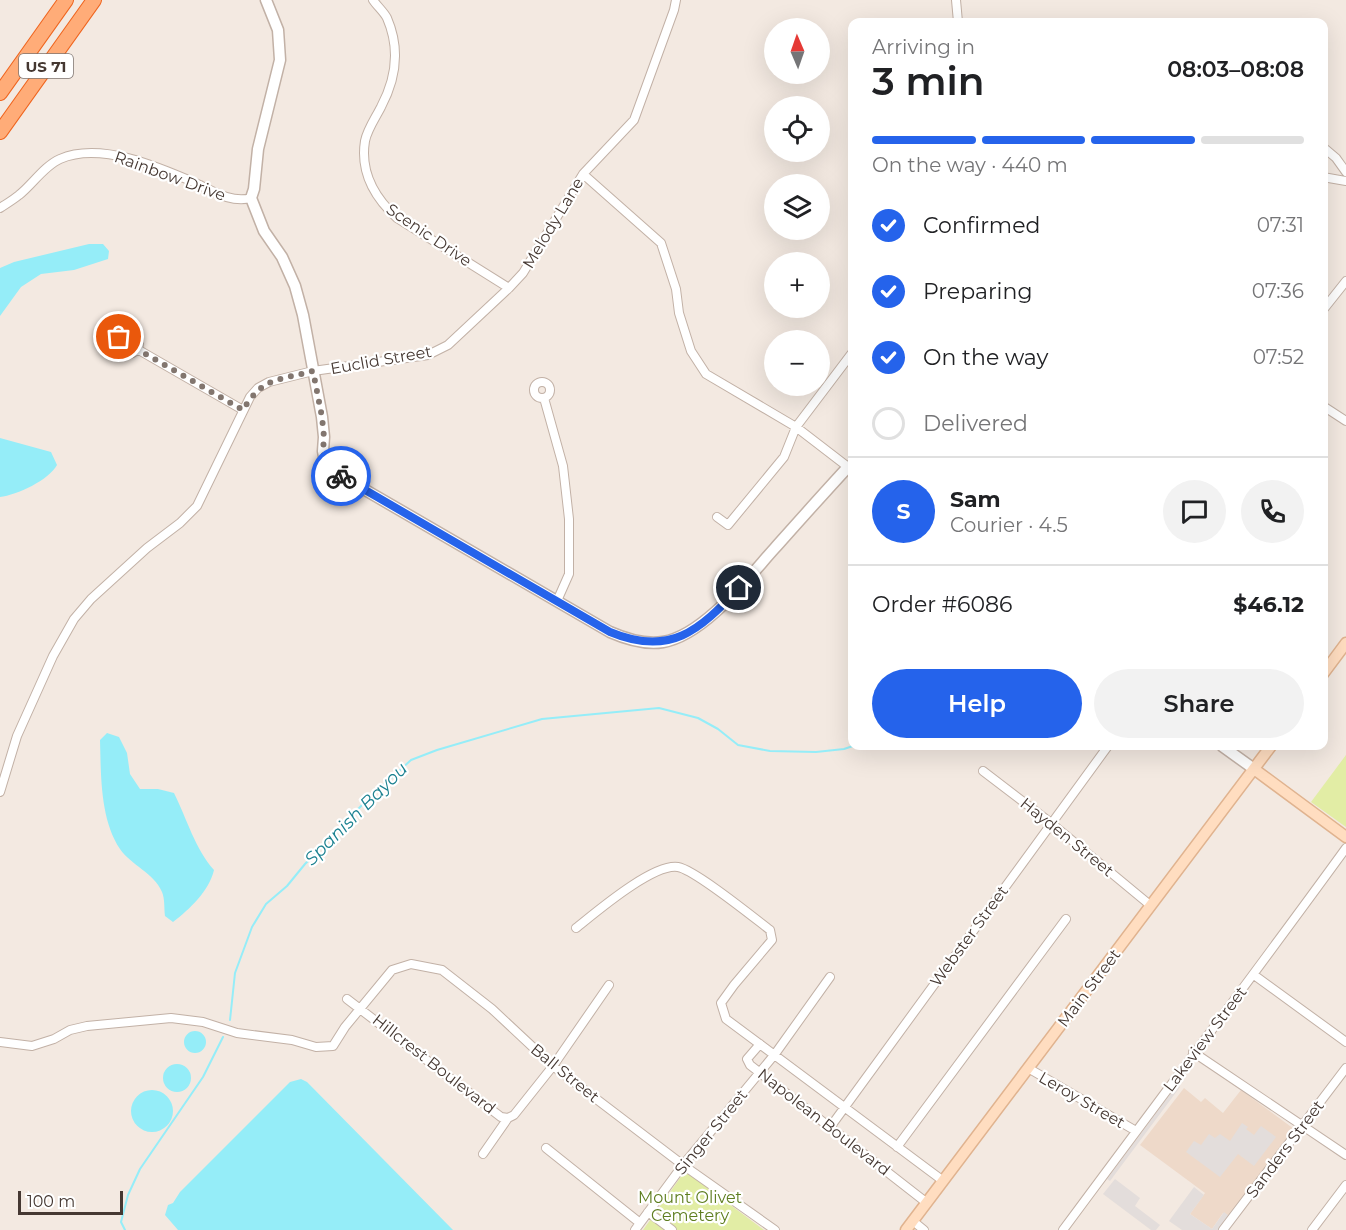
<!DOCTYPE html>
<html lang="en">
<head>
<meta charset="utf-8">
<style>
  body { margin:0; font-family:Montserrat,sans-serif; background:#f2f2f2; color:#202124; height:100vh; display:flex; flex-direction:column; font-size:22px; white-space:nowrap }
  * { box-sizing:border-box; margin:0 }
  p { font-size:20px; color:#757577 }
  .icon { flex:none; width:33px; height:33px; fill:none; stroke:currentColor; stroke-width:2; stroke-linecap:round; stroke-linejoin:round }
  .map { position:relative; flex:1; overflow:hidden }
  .sheet { position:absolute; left:848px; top:18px; width:480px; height:732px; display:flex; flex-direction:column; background:#fff; border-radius:12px; box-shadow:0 6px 24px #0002 }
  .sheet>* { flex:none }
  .needle { width:39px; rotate:358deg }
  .fabs { position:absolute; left:764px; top:18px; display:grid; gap:12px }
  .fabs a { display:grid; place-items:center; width:66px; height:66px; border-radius:50%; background:#fff; box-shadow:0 6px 24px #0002; font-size:30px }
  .scale { position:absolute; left:18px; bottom:15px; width:105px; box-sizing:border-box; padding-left:6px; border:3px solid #453832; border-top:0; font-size:16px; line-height:21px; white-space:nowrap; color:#453832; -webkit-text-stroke:4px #fff; paint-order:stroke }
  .pin { position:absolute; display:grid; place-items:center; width:51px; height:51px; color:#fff; margin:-26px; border:3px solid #fff; border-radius:50%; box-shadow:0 2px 6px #0007 }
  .courier { position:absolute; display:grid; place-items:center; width:60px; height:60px; margin:-30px; border:4px solid #2563eb; border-radius:50%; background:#fff; color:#222; box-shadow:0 2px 8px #0007 }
  .overview em { font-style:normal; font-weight:600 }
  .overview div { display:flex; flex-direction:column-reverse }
  .overview { display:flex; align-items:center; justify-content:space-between; height:102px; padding:0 24px }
  h1 { font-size:39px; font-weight:600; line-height:45px }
  .bar { display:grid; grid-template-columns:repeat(4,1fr); gap:9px 6px; align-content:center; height:72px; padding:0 24px }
  .bar i { height:8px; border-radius:4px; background:#e0e0e0 }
  .bar .current { background:#2563eb }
  .bar p { grid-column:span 4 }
  .line { display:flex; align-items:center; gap:15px; padding:0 24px; border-top:2px solid #e0e0e0 }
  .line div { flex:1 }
  .round { display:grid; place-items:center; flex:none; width:63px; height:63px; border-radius:32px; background:#f2f2f2 }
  ol { padding:0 24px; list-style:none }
  li { display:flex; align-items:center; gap:18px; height:66px }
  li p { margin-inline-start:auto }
  li .icon { padding:6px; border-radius:50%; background:#2563eb; color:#fff; stroke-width:4 }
  li:last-child { color:#757577 }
  li i { width:33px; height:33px; border:3px solid #e0e0e0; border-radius:50% }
  .action { display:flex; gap:12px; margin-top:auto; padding:12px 24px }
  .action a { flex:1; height:69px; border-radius:36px; background:#2563eb; color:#fff; font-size:24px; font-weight:600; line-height:69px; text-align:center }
  .action a+a { background:#f2f2f2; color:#202124 }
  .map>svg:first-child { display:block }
  .education { fill:#eed9c9 }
  .green { fill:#e2eda5 }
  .parking { fill:#e3dddb }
  .water { fill:#95edf8 }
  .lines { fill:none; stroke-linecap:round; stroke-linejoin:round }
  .stream { stroke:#95edf8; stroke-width:2 }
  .minor-casing { stroke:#c2b1a6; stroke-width:10 }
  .tertiary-casing { stroke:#c2b1a6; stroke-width:13 }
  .secondary-casing { stroke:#e0b38f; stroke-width:13 }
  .trunk-casing { stroke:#ef651f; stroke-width:16 }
  .minor { stroke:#fff; stroke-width:8 }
  .tertiary { stroke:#fff; stroke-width:10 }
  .secondary { stroke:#ffddc0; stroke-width:10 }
  .trunk { stroke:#ffac78; stroke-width:14 }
  .done { stroke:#82766f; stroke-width:6; stroke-dasharray:0 10.8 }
  .route { stroke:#2563eb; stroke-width:8 }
  .labels { text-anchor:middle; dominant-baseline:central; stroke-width:4.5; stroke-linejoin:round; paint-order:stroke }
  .shield { fill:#fff; stroke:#7d7470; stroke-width:1.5 }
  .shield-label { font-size:15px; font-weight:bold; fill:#453832 }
  .street-label { font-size:16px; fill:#453832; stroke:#fff }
  .park-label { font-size:16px; fill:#5e7d1f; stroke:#fff }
  .water-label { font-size:18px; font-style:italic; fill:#1c8291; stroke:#fff }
</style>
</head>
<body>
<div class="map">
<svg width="1346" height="1230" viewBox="0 0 1346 1230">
  <rect width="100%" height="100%" fill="#f3e9e1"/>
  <path class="education" d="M1184,1088L1201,1102L1205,1098L1223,1113L1241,1090L1294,1129L1229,1216L1223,1213L1212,1229L1190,1214L1205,1193L1140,1145Z"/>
  <path class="green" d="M1346,755V827L1311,802Z
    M685,1171L764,1230H643Z"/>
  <path class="parking" d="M1177,1085L1180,1087L1110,1181L1107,1179Z
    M1242,1123L1248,1127L1246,1129L1254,1135L1261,1126L1276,1137L1254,1166L1238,1154L1220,1177L1186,1152L1194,1141L1201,1145L1209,1134L1215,1138L1220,1134L1230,1141Z
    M1115,1179L1140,1198L1135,1206L1160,1225L1156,1230H1151L1103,1194Z
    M1194,1187L1204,1195L1190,1214L1212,1229L1224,1212L1229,1216L1219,1230H1182L1169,1221Z"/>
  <path class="water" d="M89,244H103L109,251L108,259L74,270L41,274L21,287L0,316V268L14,262Z
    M0,438L51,452L57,465C49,480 17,495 0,497Z
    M107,733L119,737L127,753L130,774L140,789H158L174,793C187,819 195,849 214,870C209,891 190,909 173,922L165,916C164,909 165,899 162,892C154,873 131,865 120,849C100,819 101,775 100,740Z
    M184 1042a11 11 0 1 1 22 0a11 11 0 1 1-22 0Z
    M163 1078a14 14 0 1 1 28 0a14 14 0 1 1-28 0Z
    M301,1079L307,1082L453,1230H178L165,1215L168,1205L173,1203L180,1192L290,1082Z
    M131 1111a21 21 0 1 1 42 0a21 21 0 1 1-42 0Z"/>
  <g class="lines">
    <path class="stream" d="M230,1020L235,973L252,927L266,904L287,886L305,864L364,803L411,760L437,750L542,719L659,708L698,718L718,729L738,745L770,751L816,752L844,749L853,746
      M125,1230L121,1222L128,1195L140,1169L203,1077L223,1037"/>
    <defs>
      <path id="minor" d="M373,0C377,6 384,12 387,18C400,48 396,79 381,107C376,117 367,130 365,141C360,172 375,198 397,218L509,288
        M956,0L958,22
        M1323,147L1336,158L1346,172
        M583,174L661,243L676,289L679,313L691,351L706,374L796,427L848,467
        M1323,177L1346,181
        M0,208C6,204 13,200 19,195C32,185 44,166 60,159C101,141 161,168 200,185C216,193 233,203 251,198
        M1323,310L1346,281
        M117 343a11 11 0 1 1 22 0a11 11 0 1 1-22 0Z
        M137,349L243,410
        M534 390a8 8 0 1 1 16 0a8 8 0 1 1-16 0Z
        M544,398L563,466L569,519V574L557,601
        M1323,406L1346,421
        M717,517L728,525L784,457L796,427L852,353
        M983,771L1051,823L1150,905
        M0,792L17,736L53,656L74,619L91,599L147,548L180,523L197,506L250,397L258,388L269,382L313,371L428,355L448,345L509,288L523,273L583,174L634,120L674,10L676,0
        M576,928C595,913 653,863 678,867C695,870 753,917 770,930L772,940L734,985L721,1003L726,1019L942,1180
        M1254,975L1346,1042
        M347,999L501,1117L508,1118
        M0,1042L32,1046L54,1039L70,1030L87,1026L171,1018L203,1022L237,1033L292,1040L316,1047L333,1046L345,1027L392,970L411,964L442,970L492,1009L553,1066L683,1165L775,1230
        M760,1044L747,1059L750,1065L927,1203
        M1193,1052L1346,1155
        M1028,1068L1136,1131
        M831,1126L1108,746
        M897,1147L1066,919
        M546,1148L640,1223
        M483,1154L508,1118L514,1115L553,1066L609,985
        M648,1212L672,1230
        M913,1221L924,1230
        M635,1230L683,1165L775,1054L830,977
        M1063,1230C1157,1103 1253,976 1346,848
        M1223,1230L1346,1068
        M1312,1230L1346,1185"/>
      <path id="tertiary" d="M266,0L278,30L280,60L258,149L254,189L251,198L264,231L282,257L295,286L303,315L322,417L324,437L323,451L325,462L336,473L610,632C626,639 645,645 663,642C704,635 747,579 774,549C799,521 823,494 848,467L852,470
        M1222,746L1254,769"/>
      <path id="secondary" d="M1323,674L1346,643
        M1254,769L1346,837
        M906,1230L1271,746"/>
      <path id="trunk" d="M0,93L66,0
        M0,132L94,0"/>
    </defs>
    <use href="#minor" class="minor-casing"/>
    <use href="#tertiary" class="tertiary-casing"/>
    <use href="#secondary" class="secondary-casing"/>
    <use href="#trunk" class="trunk-casing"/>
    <use href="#minor" class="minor"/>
    <use href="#tertiary" class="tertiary"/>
    <use href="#secondary" class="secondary"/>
    <use href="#trunk" class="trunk"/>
  </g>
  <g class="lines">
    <path class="done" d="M119,337L117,344L122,352L130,353L137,349L243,410C262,377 280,380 313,371L322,417L324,437L323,451L325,462L341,476"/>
    <path class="route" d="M341,476L610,632C670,657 699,631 739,588"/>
  </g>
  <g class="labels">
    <rect class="shield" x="19" y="54" width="54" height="24" rx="4.5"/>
    <g class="shield-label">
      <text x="46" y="66">US 71</text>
    </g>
    <g class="street-label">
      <text transform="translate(170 176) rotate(20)">Rainbow Drive</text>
      <text transform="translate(553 223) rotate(-59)">Melody Lane</text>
      <text transform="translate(429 235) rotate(34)">Scenic Drive</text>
      <text transform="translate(381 360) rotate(-10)">Euclid Street</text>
      <text transform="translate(1067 837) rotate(39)">Hayden Street</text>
      <text transform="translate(969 936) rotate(-54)">Webster Street</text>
      <text transform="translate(1089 988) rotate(-53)">Main Street</text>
      <text transform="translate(1205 1039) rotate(-53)">Lakeview Street</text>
      <text transform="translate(434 1064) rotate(38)">Hillcrest Boulevard</text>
      <text transform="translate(565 1073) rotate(39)">Ball Street</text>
      <text transform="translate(1082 1100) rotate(30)">Leroy Street</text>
      <text transform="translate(824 1122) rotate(38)">Napolean Boulevard</text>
      <text transform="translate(711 1132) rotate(-51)">Singer Street</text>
      <text transform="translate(1285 1149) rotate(-53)">Sanders Street</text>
    </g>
    <g class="park-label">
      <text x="690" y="1197">Mount Olivet<tspan x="690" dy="18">Cemetery</tspan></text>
    </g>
    <g class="water-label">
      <text transform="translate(356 814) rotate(-45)">Spanish Bayou</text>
    </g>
  </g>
</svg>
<div class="fabs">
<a><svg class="needle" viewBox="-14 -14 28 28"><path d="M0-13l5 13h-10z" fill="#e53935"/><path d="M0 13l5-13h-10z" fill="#757577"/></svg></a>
<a><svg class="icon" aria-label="locate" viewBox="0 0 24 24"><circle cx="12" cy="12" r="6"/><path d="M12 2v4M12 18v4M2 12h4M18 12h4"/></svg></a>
<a><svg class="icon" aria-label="layers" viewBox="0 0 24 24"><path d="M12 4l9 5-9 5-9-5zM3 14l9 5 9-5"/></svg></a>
<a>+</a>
<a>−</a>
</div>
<div class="scale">100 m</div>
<div class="pin" style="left:119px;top:337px;background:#ea580c"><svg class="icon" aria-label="bag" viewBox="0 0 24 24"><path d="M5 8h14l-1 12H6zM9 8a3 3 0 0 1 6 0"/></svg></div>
<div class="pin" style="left:739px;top:588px;background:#1f2937"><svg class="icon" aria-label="home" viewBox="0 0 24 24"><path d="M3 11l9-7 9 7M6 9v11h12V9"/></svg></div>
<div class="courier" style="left:341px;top:476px"><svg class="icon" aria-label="bike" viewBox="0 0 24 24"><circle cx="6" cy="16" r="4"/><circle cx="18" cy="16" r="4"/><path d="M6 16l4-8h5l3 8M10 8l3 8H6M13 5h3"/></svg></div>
<section class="sheet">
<div class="overview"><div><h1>3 min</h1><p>Arriving in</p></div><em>08:03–08:08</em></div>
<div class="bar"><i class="current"></i><i class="current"></i><i class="current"></i><i></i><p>On the way · 440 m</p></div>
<ol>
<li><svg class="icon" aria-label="check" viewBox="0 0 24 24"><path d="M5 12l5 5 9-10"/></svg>Confirmed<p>07:31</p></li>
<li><svg class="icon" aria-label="check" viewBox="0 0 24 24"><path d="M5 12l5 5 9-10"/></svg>Preparing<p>07:36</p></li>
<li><svg class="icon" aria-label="check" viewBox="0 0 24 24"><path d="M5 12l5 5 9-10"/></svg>On the way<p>07:52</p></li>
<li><i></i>Delivered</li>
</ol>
<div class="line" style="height:108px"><b class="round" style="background:#2563eb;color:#fff">S</b><div><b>Sam</b><p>Courier · 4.5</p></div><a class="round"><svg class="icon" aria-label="chat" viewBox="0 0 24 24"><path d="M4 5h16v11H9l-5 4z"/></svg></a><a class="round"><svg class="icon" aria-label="phone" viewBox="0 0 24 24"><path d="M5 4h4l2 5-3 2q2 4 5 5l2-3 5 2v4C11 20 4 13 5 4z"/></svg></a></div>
<div class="line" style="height:78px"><div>Order #6086</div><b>$46.12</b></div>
<div class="action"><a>Help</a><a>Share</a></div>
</section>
</div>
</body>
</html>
